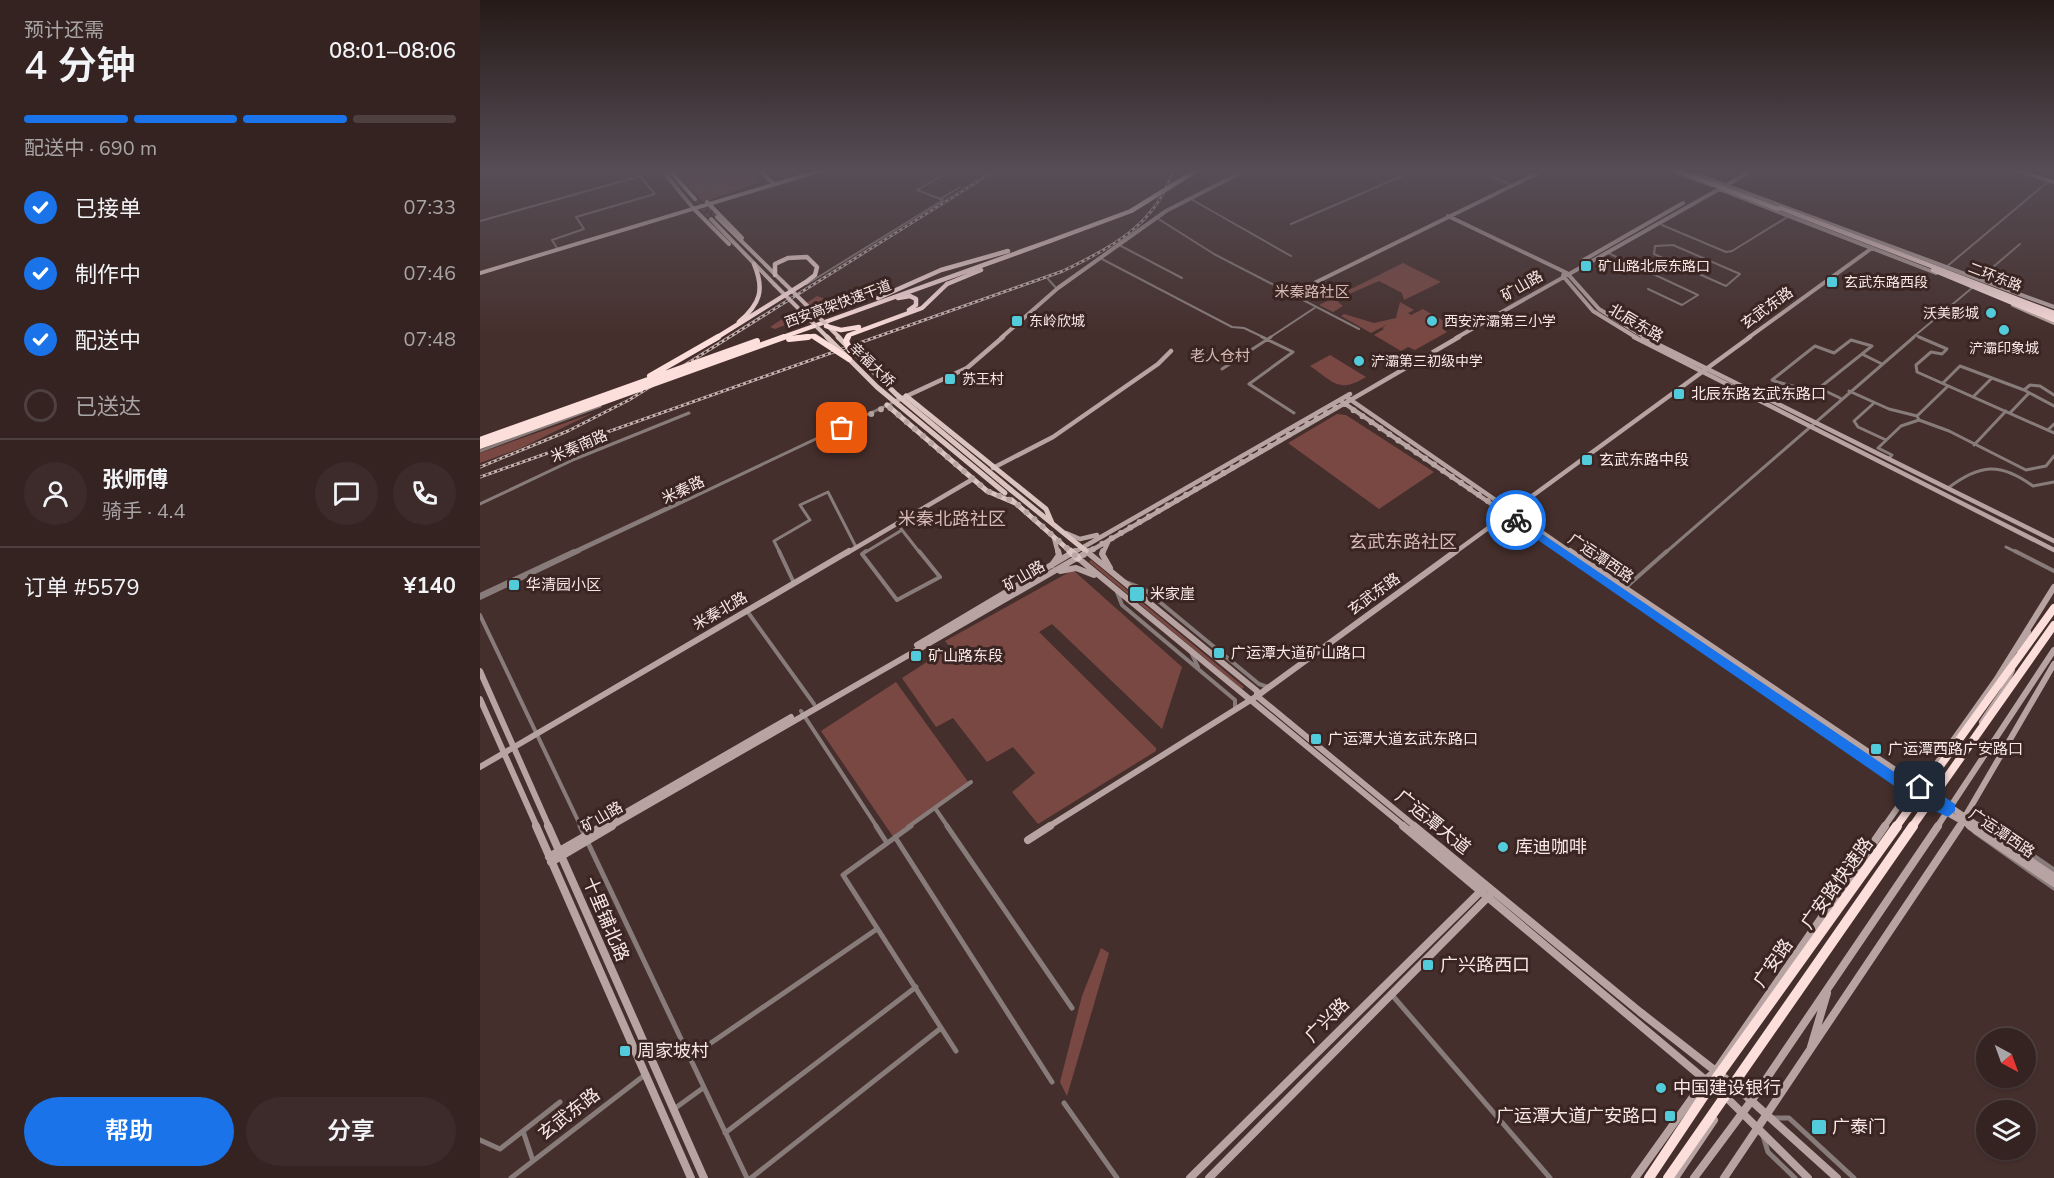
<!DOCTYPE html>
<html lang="zh">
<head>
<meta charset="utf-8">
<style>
  body { margin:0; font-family:"Nunito Sans","Noto Sans SC",sans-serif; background:#3c2b2a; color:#f1f3f6; height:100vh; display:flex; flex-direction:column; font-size:22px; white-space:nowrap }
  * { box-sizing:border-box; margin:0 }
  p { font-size:20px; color:#a9a4a5 }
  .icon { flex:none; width:33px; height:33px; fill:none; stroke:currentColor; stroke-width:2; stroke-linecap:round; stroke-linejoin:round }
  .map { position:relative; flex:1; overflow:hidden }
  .details { display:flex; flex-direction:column; background:#342321; width:480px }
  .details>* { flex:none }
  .needle { width:39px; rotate:139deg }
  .buttons { position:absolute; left:1496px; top:1028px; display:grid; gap:12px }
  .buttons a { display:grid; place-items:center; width:60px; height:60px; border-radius:50%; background:#342321; box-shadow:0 2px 4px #0004,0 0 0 2px #4e403f; font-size:30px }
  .pin { position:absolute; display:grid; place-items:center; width:51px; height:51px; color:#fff; margin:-26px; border-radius:12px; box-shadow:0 3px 9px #0006 }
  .courier { position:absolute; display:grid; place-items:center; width:60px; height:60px; margin:-30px; border:4px solid #1a73e8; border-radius:50%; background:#fff; color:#222; box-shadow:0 2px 8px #0007 }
  .head em { font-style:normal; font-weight:600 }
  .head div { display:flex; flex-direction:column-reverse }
  .head { display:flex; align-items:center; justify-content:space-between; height:102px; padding:0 24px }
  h1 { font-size:39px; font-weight:600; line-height:45px }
  .bar { display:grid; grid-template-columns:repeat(4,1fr); gap:9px 6px; align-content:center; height:72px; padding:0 24px }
  .bar i { height:8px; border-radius:4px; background:#4e403f }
  .bar .on { background:#1a73e8 }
  .bar p { grid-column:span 4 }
  .line { display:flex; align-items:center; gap:15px; padding:0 24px; border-top:2px solid #4e403f }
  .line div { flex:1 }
  .round { display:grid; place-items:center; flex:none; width:63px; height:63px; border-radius:32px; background:#3c2b2a }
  ol { padding:0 24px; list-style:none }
  li { display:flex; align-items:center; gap:18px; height:66px }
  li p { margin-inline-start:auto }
  li .icon { padding:6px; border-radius:50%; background:#1a73e8; color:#fff; stroke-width:4 }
  li:last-child { color:#a9a4a5 }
  li i { width:33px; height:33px; border:3px solid #4e403f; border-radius:50% }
  .button { display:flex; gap:12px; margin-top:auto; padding:12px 24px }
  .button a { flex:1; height:69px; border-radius:36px; background:#1a73e8; color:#fff; font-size:24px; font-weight:600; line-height:69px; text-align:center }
  .button a+a { background:#3c2b2a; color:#f1f3f6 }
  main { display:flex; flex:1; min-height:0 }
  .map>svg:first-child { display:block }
  .green { fill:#794843 }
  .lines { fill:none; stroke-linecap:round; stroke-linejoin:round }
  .primary-tunnel { stroke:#604b48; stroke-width:4; stroke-dasharray:4 2; stroke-linecap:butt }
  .street-far3 { stroke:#887c7b; stroke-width:2 }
  .street-far2 { stroke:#887c7b; stroke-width:3 }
  .street-far1 { stroke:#887c7b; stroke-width:4 }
  .street { stroke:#887c7b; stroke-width:5 }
  .secondary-far3 { stroke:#b7a4a2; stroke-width:4 }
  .secondary-far2 { stroke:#b7a4a2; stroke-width:4.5 }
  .secondary-far1 { stroke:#b7a4a2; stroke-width:6 }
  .secondary { stroke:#b7a4a2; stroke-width:8 }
  .primary-far2 { stroke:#dbc3bf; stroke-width:4 }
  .primary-far1 { stroke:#dbc3bf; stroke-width:5 }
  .primary { stroke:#dbc3bf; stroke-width:7 }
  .highway { stroke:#fcdedb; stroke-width:4.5 }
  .rail-casing { stroke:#c3b2b0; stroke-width:3 }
  .rail { stroke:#3a2522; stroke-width:1.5; stroke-dasharray:3; stroke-linecap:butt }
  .primary-bridge-far1 { stroke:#dbc3bf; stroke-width:4 }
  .primary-bridge { stroke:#dbc3bf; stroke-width:5 }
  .highway-bridge-far3 { stroke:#fcdedb; stroke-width:4.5 }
  .highway-bridge-far2 { stroke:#fcdedb; stroke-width:6 }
  .highway-bridge-far1 { stroke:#fcdedb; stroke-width:8 }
  .highway-bridge { stroke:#fcdedb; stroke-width:10 }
  .route { fill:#1a73e8 }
  .done { stroke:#b9a7a5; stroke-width:6; stroke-dasharray:0 10.8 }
  .poi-dot { fill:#52cbda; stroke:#3a2522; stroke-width:2 }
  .labels { text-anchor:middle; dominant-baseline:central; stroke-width:6; stroke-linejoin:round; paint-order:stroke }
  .far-poi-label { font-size:14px; fill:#f7e8e6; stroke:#3a2522; text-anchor:start }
  .far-street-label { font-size:14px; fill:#f7e8e6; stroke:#3a2522 }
  .street-label { font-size:15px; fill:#f7e8e6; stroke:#3a2522 }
  .far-quarter-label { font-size:15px; fill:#d6b9b5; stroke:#3a2522 }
  .poi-label { font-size:15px; fill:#f7e8e6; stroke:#3a2522; text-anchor:start }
  .quarter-label { font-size:18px; fill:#d6b9b5; stroke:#3a2522 }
  .near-street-label { font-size:18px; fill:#f7e8e6; stroke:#3a2522 }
  .near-poi-label { font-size:18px; fill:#f7e8e6; stroke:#3a2522; text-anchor:start }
</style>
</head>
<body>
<main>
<section class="details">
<div class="head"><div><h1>4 分钟</h1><p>预计还需</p></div><em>08:01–08:06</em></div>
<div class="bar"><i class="on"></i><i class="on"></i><i class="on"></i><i></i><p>配送中 · 690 m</p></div>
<ol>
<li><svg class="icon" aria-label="check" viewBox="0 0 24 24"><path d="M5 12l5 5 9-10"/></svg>已接单<p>07:33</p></li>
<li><svg class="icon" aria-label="check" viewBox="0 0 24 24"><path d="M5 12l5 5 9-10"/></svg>制作中<p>07:46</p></li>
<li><svg class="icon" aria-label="check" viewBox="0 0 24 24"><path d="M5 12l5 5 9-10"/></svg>配送中<p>07:48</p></li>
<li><i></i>已送达</li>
</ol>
<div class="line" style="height:108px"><a class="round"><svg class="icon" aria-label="person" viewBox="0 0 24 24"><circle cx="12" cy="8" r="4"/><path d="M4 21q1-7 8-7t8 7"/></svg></a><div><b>张师傅</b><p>骑手 · 4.4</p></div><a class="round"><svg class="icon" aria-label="chat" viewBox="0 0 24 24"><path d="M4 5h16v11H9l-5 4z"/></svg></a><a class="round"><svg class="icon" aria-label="phone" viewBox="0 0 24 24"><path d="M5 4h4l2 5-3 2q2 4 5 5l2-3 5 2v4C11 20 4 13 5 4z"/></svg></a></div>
<div class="line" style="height:78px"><div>订单 #5579</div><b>¥140</b></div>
<div class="button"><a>帮助</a><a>分享</a></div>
</section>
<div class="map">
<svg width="1574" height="1178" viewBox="0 0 1574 1178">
  <rect width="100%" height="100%" fill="#452f2c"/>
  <path class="green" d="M193,170H269L281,182L226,201L221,200Z
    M923,263L961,282L924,300L922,293L899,281L860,298L858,302L863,306L853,312L839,305Z
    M337,296L355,302L358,305L295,329L290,327Z
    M920,302L934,310L928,313L931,315L943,309L969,324L962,328L967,332L935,350L928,347L921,351L894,335L904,329L902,328L908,324L891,333L861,316L864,314L894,323L916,318Z
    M850,355L886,377C858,394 854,382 830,366Z
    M113,413L41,448L0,463V453Z
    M857,414L866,415L954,472L899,509L808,443Z
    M611,560L764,687L762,689L609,562Z
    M593,570L702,667L682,729L572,624L559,632L676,748V751L558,824L532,792L555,773L533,747L507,762L473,718L456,727L422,678L470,647L465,641Z
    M416,682L489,783L414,838L341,731Z
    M621,948L629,953L587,1096L580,1082L602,996Z"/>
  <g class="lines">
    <path class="primary-tunnel" d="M236,170L224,192L227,206L237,217
      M215,199L231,219"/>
    <path class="street-far3" d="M996,170L1032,185
      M1186,170L1233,187
      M1210,170L1219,173
      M462,198L480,187
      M709,198L811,256
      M677,218L734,254L879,329
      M0,221L182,170
      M811,224L936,170
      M1182,225L1246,252L1252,251L1309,216
      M639,245L702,278
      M1193,245L1260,274L1246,286L1174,254L1175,246Z
      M77,248L72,240L104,229L96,217L175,194L160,176
      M1126,252L1218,295L1202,305L1168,289
      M620,258L752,327L764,328L785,338
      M1465,268L1570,180
      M568,279L577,289
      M1499,279L1540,244
      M327,284L463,200L437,190L472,170
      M1435,335L1442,338
      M789,338L836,307
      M1432,338L1492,288"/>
    <path class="street-far2" d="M782,337L813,352L769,384L814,413
      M1439,337L1467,349L1462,354L1451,352L1436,365L1437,372L1574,433
      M1371,340L1392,346L1333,393C1317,385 1306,386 1292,380L1335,346L1354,353Z
      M1382,354L1402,364
      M742,369L791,337
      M1463,383L1480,366L1544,390L1574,406
      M1339,388L1360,398
      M1544,390L1550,385L1560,386L1574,395
      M1369,391L1409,409L1437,416L1439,420L1469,431L1546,470L1566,466L1574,456
      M1493,397L1512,378
      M1394,403L1374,421L1378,427L1406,440
      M1530,413L1548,394
      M1437,416L1468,386
      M1568,430L1574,424
      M1494,445L1526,411
      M0,451L120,406
      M1408,459L1412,455L1398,448L1421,426L1439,420
      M1468,488C1500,464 1520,462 1553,486L1574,482
      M0,504L95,459L209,413
      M417,523L422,530
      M422,530L440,553
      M1526,547L1538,553
      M90,553L206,499
      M95,553L416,401
      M300,553L294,541L330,520L320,505L348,492L376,547
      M384,553L422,530
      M1185,553L1434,337"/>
    <path class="street-far1" d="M299,551L314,583
      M386,551L382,554L417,600L460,577L439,551
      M1535,551L1574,571
      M646,582L664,589L779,684L788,687
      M1145,588L1187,551
      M637,592L642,605L755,700V708
      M0,595L94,551
      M0,598L99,551
      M267,611L334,704
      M0,615L101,827
      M711,652L718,667
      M321,711L397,827
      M455,808L468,827
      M1499,824L1511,827
      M428,827L491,782"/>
    <path class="street" d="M100,826L267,1178
      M396,826L407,843
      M431,826L363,875L476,1051
      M467,826L592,1008
      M1509,826L1574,870
      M1495,832L1574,888
      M415,837L572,1082
      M912,995L1070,1178
      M209,1058L397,929
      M584,1103L637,1178
      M194,1109L223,1088
      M1293,1118H1309L1374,1178
      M43,1131L53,1161
      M245,1133L436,987
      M1283,1136L1288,1152L1315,1178
      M0,1140L20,1149L80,1102
      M31,1178L166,1074
      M271,1178L461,1028"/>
    <path class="secondary-far3" d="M182,170L213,208
      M279,170L294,184
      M1205,170L1574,307
      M1535,170L1574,182
      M1239,189L1456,273
      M968,216L1087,273L1119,309L1166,338
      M1102,261L1203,203
      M1084,273L1083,276L1113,311L1157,338
      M812,294L1064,170
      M1533,305L1574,323
      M521,338L578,288L686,211L766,170
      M976,338L1273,170
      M1268,338L1392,248"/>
    <path class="secondary-far2" d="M1154,337L1574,550
      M1163,337L1574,541
      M868,398L1092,553
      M416,401L487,368L523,337
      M861,401L1083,553
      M513,468L573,437L678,364L691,351
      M586,533L600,539L617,535
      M574,538L578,553
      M606,551L608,553
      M367,553L493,479
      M593,553L870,394
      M607,553L979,337
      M623,553L629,540
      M974,553L1270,337"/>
    <path class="secondary-far1" d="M606,551L777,691V696L936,827
      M623,551L622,554L630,568
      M1081,551L1446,801L1492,827
      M1090,551L1500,827
      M598,558L925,827
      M572,565L579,555L578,551
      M580,571L596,568L614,575
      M437,645L595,551
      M1540,651L1548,632
      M0,671L69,827
      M0,699L57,827
      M1502,722L1523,691L1532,670
      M0,767L369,551
      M120,827L311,717
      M130,827L609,551
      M568,827L777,696L976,551
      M1404,827L1430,790L1440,787L1516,680L1574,587
      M1457,827L1574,650
      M1479,827L1574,664"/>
    <path class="secondary" d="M56,826L211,1178
      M68,826L224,1178
      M923,826L1248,1099L1328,1178
      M934,826L1160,1012L1256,1087L1357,1178
      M1490,826L1574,883
      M1498,826L1574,877
      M548,840L570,826
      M69,857L123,826
      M71,862L132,826
      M1331,1047L1347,993
      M710,1178L1004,888
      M729,1178L1009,896
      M1155,1178L1225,1080L1235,1072L1405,826
      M1195,1178L1234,1120
      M1214,1178L1272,1100L1458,826
      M1244,1178L1480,826"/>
    <path class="primary-far2" d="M189,170L215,199
      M227,202L262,238
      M213,208L249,244
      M237,217L303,282
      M231,219L295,285
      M0,273L342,170"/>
    <path class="primary-far1" d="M426,396L566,509L572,523
      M407,405L507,491L535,503
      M531,490L606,551
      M532,500L592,553"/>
    <path class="primary" d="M590,551L598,558"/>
    <path class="highway" d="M1300,208L1574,313
      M1453,270L1574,320
      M467,284L501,270
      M398,298L461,270L528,251
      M259,322C280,304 285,290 274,264
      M334,326L570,241"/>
    <defs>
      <path id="rail" d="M0,467L88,431L149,400L516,170
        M0,477L583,271C631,248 677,224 693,170"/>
    </defs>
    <use href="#rail" class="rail-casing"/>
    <use href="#rail" class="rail"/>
    <path class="primary-bridge-far1" d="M303,282L360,338
      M295,285L348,338"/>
    <path class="primary-bridge" d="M347,337L397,387L525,493
      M358,337L416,394L531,490"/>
    <path class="highway-bridge-far3" d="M1195,170L1298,209
      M570,241L651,211L717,170
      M1487,282L1574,316
      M418,298L430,296L436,299V305L429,310
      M346,326L361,330L379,327
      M236,338L326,282L335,275L337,267L327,257L308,258L295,264V275
      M300,338L334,326
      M316,338L334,336L337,338
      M367,338L369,335L442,308L467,284"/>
    <path class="highway-bridge-far2" d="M335,337L369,359
      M368,337L366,341L370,350
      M309,339L328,337
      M170,376L238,337
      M0,440L277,341
      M0,446L304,337"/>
    <path class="highway-bridge-far1" d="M1416,827L1574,608
      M1432,827L1574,625"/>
    <path class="highway-bridge" d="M1169,1178L1225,1094L1417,826
      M1188,1178L1433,826"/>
  </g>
  <linearGradient id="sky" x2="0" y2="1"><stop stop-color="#261a18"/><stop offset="0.51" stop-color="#564d56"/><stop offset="1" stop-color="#564d56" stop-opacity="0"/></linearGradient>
  <rect width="1574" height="335" fill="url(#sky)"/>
  <path class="route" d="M1033,518H1039L1435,786L1440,782L1444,783L1475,804V811L1468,817L1442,805L1033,523Z"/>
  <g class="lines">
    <path class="done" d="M362,428L408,406L507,491L535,502L598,558L863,403L1036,520"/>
  </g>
  <g class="poi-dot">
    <rect x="1100" y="260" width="12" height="12" rx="3"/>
    <rect x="1346" y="276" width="12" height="12" rx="3"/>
    <circle cx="1511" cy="313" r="6"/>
    <rect x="531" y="315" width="12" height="12" rx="3"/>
    <circle cx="952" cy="321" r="6"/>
    <circle cx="1524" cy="330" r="6"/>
    <circle cx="879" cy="361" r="6"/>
    <rect x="464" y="373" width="12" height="12" rx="3"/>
    <rect x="1193" y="388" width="12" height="12" rx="3"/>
    <rect x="1101" y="454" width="12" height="12" rx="3"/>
    <rect x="28" y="579" width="12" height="12" rx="3"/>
    <rect x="649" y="586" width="16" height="16" rx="3"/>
    <rect x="733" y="647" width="12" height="12" rx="3"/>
    <rect x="430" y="650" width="12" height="12" rx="3"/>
    <rect x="830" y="733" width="12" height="12" rx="3"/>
    <rect x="1390" y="743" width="12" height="12" rx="3"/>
    <circle cx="1023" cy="847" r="6"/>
    <rect x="942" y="959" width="12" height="12" rx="3"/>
    <rect x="139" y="1045" width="12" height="12" rx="3"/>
    <circle cx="1181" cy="1088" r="6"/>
    <rect x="1184" y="1110" width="12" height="12" rx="3"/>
    <rect x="1331" y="1119" width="16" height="16" rx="3"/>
  </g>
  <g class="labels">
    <g class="far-poi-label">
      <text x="1118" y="266">矿山路北辰东路口</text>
      <text x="1364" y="282">玄武东路西段</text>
      <text x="1499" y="313" text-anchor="end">沃美影城</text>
      <text x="549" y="321">东岭欣城</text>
      <text x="964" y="321">西安浐灞第三小学</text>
      <text x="1524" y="348" text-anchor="middle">浐灞印象城</text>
      <text x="891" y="361">浐灞第三初级中学</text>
      <text x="482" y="379">苏王村</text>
    </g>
    <g class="far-street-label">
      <text transform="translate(1515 277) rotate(21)">二环东路</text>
      <text transform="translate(358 304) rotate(-20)">西安高架快速干道</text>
      <text transform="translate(392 365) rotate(44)">幸福大桥</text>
    </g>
    <g class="street-label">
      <text transform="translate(1042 286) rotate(-30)">矿山路</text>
      <text transform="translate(1287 308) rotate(-36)">玄武东路</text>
      <text transform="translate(1156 323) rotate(30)">北辰东路</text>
      <text transform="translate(99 446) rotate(-23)">米秦南路</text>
      <text transform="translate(203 490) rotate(-25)">米秦路</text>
      <text transform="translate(1121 558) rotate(34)">广运潭西路</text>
      <text transform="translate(544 576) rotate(-30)">矿山路</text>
      <text transform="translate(894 594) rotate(-36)">玄武东路</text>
      <text transform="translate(240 611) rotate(-30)">米秦北路</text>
      <text transform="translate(122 817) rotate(-30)">矿山路</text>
      <text transform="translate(1522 833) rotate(34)">广运潭西路</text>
    </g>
    <g class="far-quarter-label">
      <text x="832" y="292">米秦路社区</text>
      <text x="740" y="356">老人仓村</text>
    </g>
    <g class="poi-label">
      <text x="1211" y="394">北辰东路玄武东路口</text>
      <text x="1119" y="460">玄武东路中段</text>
      <text x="46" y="585">华清园小区</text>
      <text x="670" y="594">米家崖</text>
      <text x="751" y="653">广运潭大道矿山路口</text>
      <text x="448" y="656">矿山路东段</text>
      <text x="848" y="739">广运潭大道玄武东路口</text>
      <text x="1408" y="749">广运潭西路广安路口</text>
    </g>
    <g class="quarter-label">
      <text x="472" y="519">米秦北路社区</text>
      <text x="923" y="542">玄武东路社区</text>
    </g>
    <g class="near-street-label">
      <text transform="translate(953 822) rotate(39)">广运潭大道</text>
      <text transform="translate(1357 883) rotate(-54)">广安路快速路</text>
      <text transform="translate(126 919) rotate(67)">十里铺北路</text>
      <text transform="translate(1293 963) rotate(-55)">广安路</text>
      <text transform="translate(847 1020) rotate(-45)">广兴路</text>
      <text transform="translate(89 1114) rotate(-38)">玄武东路</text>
    </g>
    <g class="near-poi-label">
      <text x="1035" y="847">库迪咖啡</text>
      <text x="960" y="965">广兴路西口</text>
      <text x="157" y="1051">周家坡村</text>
      <text x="1193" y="1088">中国建设银行</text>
      <text x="1178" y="1116" text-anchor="end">广运潭大道广安路口</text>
      <text x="1352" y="1127">广泰门</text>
    </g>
  </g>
</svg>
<div class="buttons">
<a><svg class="needle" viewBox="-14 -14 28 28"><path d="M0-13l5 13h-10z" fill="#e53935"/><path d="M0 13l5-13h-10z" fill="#a9a4a5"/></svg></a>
<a><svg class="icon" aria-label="layers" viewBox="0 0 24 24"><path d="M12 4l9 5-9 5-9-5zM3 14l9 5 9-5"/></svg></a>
</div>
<div class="pin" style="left:362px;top:428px;background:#ea580c"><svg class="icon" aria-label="bag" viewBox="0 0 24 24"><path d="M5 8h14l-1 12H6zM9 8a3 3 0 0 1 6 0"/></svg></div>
<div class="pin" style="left:1440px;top:787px;background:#1f2937"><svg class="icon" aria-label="home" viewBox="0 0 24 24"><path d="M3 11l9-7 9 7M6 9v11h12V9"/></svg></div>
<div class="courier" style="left:1036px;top:520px"><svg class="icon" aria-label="bike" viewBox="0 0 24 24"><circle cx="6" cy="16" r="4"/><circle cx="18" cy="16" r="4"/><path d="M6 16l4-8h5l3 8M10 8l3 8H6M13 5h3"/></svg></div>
</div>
</main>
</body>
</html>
